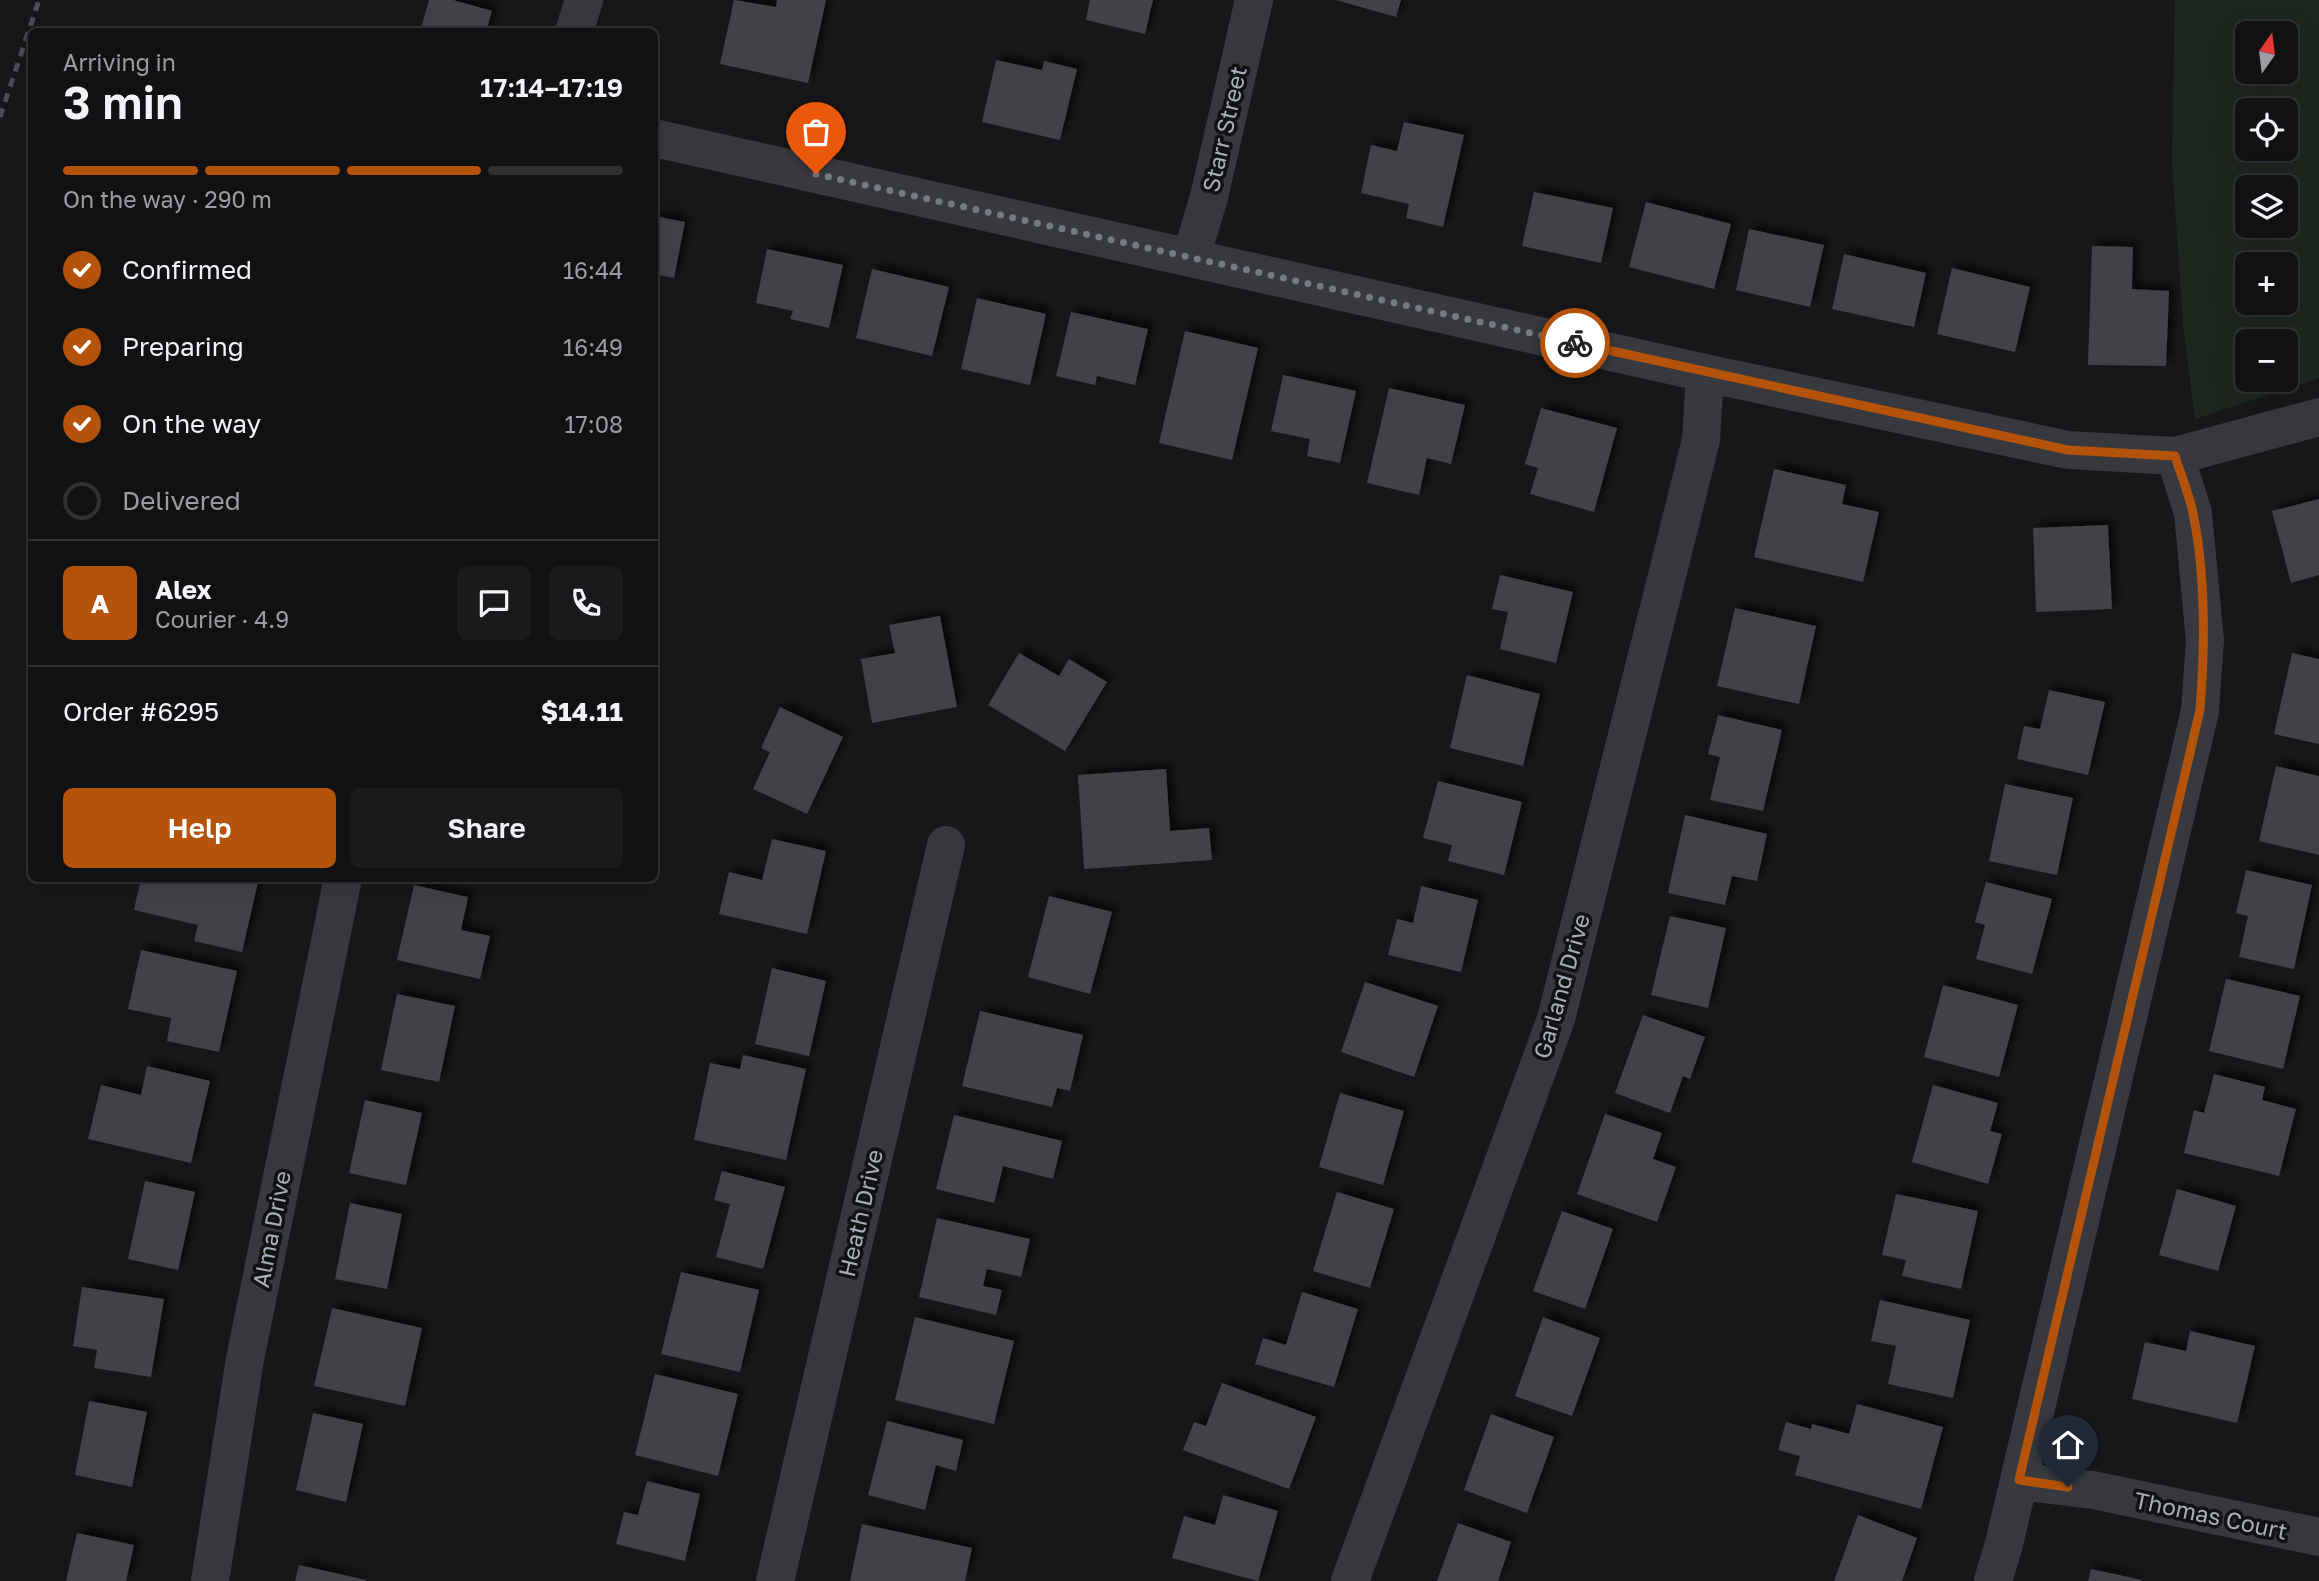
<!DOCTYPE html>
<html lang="en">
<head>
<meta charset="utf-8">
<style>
  body { margin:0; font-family:"Golos Text",sans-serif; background:#1a1a1c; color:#f1f3f6; height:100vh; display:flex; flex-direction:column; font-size:26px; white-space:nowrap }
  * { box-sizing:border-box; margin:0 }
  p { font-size:23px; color:#9c9da0 }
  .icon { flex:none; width:38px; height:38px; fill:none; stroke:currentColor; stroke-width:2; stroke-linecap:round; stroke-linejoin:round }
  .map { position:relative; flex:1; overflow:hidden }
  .drawer { position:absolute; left:28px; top:28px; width:630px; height:854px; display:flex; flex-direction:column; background:#111113; border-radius:10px; box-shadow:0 7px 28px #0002,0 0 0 2px #303133 }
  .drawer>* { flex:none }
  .needle { width:46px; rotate:14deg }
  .fabs { position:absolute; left:2235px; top:21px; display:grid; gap:14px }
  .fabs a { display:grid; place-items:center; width:63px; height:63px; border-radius:10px; background:#111113; box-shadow:0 7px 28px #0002,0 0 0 2px #303133; font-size:35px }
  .pin { position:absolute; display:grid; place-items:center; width:60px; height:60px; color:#fff; margin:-72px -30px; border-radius:50% 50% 50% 0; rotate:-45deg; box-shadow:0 0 7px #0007 }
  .pin .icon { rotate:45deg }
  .courier { position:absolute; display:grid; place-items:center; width:70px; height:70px; margin:-35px; border:5px solid #b45309; border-radius:50%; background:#fff; color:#222; box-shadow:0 2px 9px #0007 }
  .summary em { font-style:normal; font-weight:600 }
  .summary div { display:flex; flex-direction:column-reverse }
  .summary { display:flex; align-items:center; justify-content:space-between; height:119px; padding:0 35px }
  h1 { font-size:46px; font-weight:600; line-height:52px }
  .bar { display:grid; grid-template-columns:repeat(4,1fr); gap:10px 7px; align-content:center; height:84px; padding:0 35px }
  .bar i { height:9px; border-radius:5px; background:#303133 }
  .bar .current { background:#b45309 }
  .bar p { grid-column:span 4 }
  .line { display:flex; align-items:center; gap:18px; padding:0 35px; border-top:2px solid #303133 }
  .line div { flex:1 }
  .round { display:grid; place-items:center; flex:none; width:74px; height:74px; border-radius:10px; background:#1a1a1c }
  ol { padding:0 35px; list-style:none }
  li { display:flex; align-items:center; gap:21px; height:77px }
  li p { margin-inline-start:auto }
  li .icon { padding:7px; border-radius:50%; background:#b45309; color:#fff; stroke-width:4 }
  li:last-child { color:#9c9da0 }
  li i { width:38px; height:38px; border:4px solid #303133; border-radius:50% }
  .button { display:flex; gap:14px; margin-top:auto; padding:14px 35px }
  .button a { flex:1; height:80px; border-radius:10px; background:#b45309; color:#fff; font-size:28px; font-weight:600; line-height:80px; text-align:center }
  .button a+a { background:#1a1a1c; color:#f1f3f6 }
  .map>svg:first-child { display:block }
  .green { fill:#1e271f; fill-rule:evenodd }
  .building { fill:#414246; filter:url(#shadow) }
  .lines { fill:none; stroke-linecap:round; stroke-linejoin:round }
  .minor { stroke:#37393e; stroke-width:38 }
  .rail { stroke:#4a4d53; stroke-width:5; stroke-dasharray:9 7; stroke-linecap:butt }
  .done { stroke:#757981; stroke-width:7; stroke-dasharray:0 12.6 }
  .route { stroke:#b45309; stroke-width:9 }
  .labels { text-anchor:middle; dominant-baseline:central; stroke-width:7; stroke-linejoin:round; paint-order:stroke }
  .street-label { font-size:23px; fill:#a8aeb9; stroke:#121214 }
</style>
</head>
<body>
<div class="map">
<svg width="2319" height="1581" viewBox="0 0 2319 1581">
  <defs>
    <filter id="shadow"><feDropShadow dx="6" dy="-6" stdDeviation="3.5" flood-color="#0009"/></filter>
  </defs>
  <rect width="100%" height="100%" fill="#171719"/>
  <path class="green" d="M2175,0H2319V378L2195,419L2183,323L2172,163ZM2247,33H2286V72H2247ZM2247,110H2286V149H2247ZM2247,187H2286V226H2247ZM2247,264H2286V303H2247ZM2247,341H2286V380H2247Z"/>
  <path class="building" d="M429,0H453L492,11L486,32H420Z
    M734,0L776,7L777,0H826L808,83L720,64Z
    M1090,0H1153L1145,34L1086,20Z
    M1336,0H1401L1396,17Z
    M996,60L1042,70L1044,61L1077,69L1060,140L982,122Z
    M1404,122L1464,135L1443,227L1406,218L1409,204L1361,193L1371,145L1397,151Z
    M1534,192L1613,208L1601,263L1522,246Z
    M1646,202L1731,224L1714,289L1629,267Z
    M654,216L685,222L674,278L654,274Z
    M1749,229L1824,245L1810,307L1736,290Z
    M2092,246L2133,247L2132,289L2169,291L2166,366L2088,365Z
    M767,249L843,265L829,328L790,319L793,311L756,303Z
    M1844,254L1926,273L1914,327L1832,309Z
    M1952,268L2030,287L2015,352L1937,334Z
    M872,269L949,287L932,356L856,338Z
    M977,298L1046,314L1030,385L961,369Z
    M1071,312L1148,329L1135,385L1097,376L1095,385L1056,376Z
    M1185,331L1258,348L1232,460L1159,443Z
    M1283,375L1356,391L1340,463L1307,456L1310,439L1271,431Z
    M1389,388L1465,405L1451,464L1427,458L1419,495L1367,483Z
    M1541,408L1617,428L1594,512L1530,494L1538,468L1525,464Z
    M1774,469L1846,485L1842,504L1879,512L1863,582L1754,557Z
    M2319,499V575L2291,583L2272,511Z
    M2108,525L2112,609L2036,612L2033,528Z
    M1500,575L1573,592L1556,663L1500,649L1508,612L1492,609Z
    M1735,608L1816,626L1799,704L1717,686Z
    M940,616L957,707L872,723L861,659L895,653L889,625Z
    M1019,653L1059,676L1069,659L1107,682L1065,751L988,705Z
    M2292,653L2319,659V744L2274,734Z
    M1467,675L1540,694L1523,766L1450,748Z
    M2049,690L2105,702L2088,775L2017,759L2024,726L2040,729Z
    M780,707L843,737L807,814L753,789L770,752L761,748Z
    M1718,715L1782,730L1763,811L1710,800L1720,757L1708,754Z
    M2276,766L2319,776V855L2259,841Z
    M1166,769L1170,831L1209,828L1212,860L1084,869L1078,775Z
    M1438,781L1522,802L1504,875L1448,861L1452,845L1423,838Z
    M2005,784L2073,798L2057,875L1989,861Z
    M1685,815L1767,834L1757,881L1732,876L1725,905L1668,893Z
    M772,839L826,851L807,934L719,914L729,872L762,880Z
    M2246,870L2312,885L2294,969L2239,957L2248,916L2236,913Z
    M141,878H259L242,952L194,941L198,925L134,910Z
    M1986,882L2052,899L2032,974L1976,959L1985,925L1975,922Z
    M414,885L468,897L461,930L490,936L480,979L397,960Z
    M1421,886L1478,900L1461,972L1388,955L1397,919L1413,923Z
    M1049,896L1112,912L1090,994L1028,977Z
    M1670,916L1726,928L1708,1008L1651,995Z
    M141,950L237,971L219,1052L167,1041L171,1018L128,1009Z
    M772,968L826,981L809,1056L755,1044Z
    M2226,979L2300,996L2283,1069L2209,1051Z
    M1365,982L1438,1006L1414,1077L1341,1052Z
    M1943,985L2018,1005L1999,1077L1924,1057Z
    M397,994L455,1006L439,1082L381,1070Z
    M980,1011L1083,1035L1070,1091L1057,1088L1052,1107L962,1086Z
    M1643,1015L1705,1037L1690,1079L1683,1076L1670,1113L1615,1093Z
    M743,1055L806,1069L786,1160L694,1140L710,1063L740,1069Z
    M147,1066L210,1081L191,1163L88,1139L101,1085L141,1095Z
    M2214,1074L2265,1087L2262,1100L2296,1109L2279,1176L2184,1153L2194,1110L2204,1113Z
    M1933,1085L1998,1103L1990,1131L2002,1134L1988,1184L1912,1162Z
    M1340,1093L1404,1111L1383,1185L1319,1167Z
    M365,1100L422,1113L406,1185L349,1173Z
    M1605,1114L1662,1133L1653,1159L1676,1167L1657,1222L1577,1194Z
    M954,1115L1062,1141L1053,1179L1003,1166L994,1203L936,1189Z
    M722,1171L785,1187L763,1269L716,1257L730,1204L714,1200Z
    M145,1181L195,1192L178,1270L128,1259Z
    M2177,1189L2236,1206L2218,1271L2159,1255Z
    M1337,1192L1394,1209L1370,1288L1313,1271Z
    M1896,1194L1978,1211L1961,1289L1902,1276L1906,1260L1882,1255Z
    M350,1203L402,1214L387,1289L335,1279Z
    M1562,1211L1613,1229L1585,1309L1533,1291Z
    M937,1218L1030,1239L1021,1277L987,1269L983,1286L1002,1290L996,1315L919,1297Z
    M681,1272L759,1290L740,1372L661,1354Z
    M82,1287L164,1299L151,1377L94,1368L97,1350L73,1346Z
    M1302,1292L1358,1309L1334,1387L1255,1364L1263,1338L1286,1345Z
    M1880,1300L1970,1320L1953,1398L1888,1384L1896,1346L1871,1341Z
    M332,1308L422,1328L405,1406L314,1386Z
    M915,1317L1014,1341L994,1424L895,1400Z
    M1543,1317L1600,1338L1572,1416L1515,1396Z
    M2190,1331L2255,1346L2237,1423L2132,1399L2145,1342L2186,1351Z
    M655,1374L738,1394L718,1476L635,1455Z
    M1222,1383L1316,1417L1289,1489L1183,1450L1194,1422L1206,1426Z
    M89,1401L147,1412L132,1487L75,1475Z
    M1857,1404L1943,1427L1921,1509L1795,1475L1800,1456L1778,1450L1786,1422L1811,1429L1812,1424L1849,1434Z
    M313,1413L363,1424L346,1502L296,1490Z
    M1491,1414L1554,1437L1527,1513L1464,1490Z
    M887,1421L963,1440L956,1471L936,1465L925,1510L868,1495Z
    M647,1481L700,1494L685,1561L616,1544L624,1512L638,1515Z
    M1223,1495L1278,1511L1258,1581L1172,1558L1184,1516L1215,1525Z
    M1858,1515L1917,1538L1902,1581H1834Z
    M1458,1523L1511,1542L1498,1581H1437Z
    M862,1524L972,1548L965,1581H850Z
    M77,1533L134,1545L126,1581H66Z
    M299,1565L366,1580V1581H295Z
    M2091,1569L2142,1580L2141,1581H2088Z"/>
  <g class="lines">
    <path class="minor" d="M574,32L584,0
      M654,138L1705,373L2068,450L2175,456L2319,417
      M1191,257L1209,197L1254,0
      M2019,1481L2093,1490L2319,1537
      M210,1581L245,1359L343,878
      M775,1581L946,845
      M1350,1581L1556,1019L1701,440L1705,373
      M1993,1581L2004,1544L2200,711L2205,641L2193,513L2175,456"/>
    <path class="rail" d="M0,117L39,0"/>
  </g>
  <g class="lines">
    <path class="done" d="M816,174L1575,343"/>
    <path class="route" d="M1575,343L2068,450L2175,456C2181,475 2189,494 2193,513C2206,576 2205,647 2200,710L2019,1480L2068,1487"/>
  </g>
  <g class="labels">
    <g class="street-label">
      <text transform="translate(1224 129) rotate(-77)">Starr Street</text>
      <text transform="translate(1561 986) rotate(-74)">Garland Drive</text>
      <text transform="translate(860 1213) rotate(-77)">Heath Drive</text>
      <text transform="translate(271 1229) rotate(-79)">Alma Drive</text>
      <text transform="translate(2211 1515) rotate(12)">Thomas Court</text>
    </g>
  </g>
</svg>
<div class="fabs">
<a><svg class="needle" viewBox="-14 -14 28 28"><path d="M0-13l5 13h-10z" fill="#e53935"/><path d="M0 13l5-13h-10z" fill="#9c9da0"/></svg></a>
<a><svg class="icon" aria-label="locate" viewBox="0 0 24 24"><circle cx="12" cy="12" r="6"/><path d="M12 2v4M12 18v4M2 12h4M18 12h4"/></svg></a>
<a><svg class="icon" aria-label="layers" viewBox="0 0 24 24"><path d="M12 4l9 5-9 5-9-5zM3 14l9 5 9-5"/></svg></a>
<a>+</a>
<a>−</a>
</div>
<div class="pin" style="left:816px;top:174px;background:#ea580c"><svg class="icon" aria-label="bag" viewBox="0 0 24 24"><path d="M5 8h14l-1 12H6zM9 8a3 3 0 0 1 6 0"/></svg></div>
<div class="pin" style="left:2068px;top:1487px;background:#1f2937"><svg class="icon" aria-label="home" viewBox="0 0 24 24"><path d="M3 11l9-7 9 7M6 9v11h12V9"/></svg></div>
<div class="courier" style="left:1575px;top:343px"><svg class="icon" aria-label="bike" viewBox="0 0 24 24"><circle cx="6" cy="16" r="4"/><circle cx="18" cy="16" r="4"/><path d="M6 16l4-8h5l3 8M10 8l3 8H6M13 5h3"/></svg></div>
<section class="drawer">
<div class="summary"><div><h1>3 min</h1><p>Arriving in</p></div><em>17:14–17:19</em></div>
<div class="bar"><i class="current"></i><i class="current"></i><i class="current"></i><i></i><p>On the way · 290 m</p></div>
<ol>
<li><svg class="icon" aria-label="check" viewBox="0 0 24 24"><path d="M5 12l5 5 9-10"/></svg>Confirmed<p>16:44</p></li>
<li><svg class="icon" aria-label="check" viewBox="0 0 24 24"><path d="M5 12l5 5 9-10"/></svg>Preparing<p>16:49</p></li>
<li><svg class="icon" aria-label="check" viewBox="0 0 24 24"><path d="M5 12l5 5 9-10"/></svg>On the way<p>17:08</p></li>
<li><i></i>Delivered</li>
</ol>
<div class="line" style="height:126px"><b class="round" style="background:#b45309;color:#fff">A</b><div><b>Alex</b><p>Courier · 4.9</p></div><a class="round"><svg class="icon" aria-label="chat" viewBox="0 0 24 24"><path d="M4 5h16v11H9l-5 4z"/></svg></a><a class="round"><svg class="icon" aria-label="phone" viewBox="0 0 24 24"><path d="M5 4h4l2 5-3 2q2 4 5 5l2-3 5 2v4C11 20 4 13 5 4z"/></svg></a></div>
<div class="line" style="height:91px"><div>Order #6295</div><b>$14.11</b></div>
<div class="button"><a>Help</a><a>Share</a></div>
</section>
</div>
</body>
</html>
